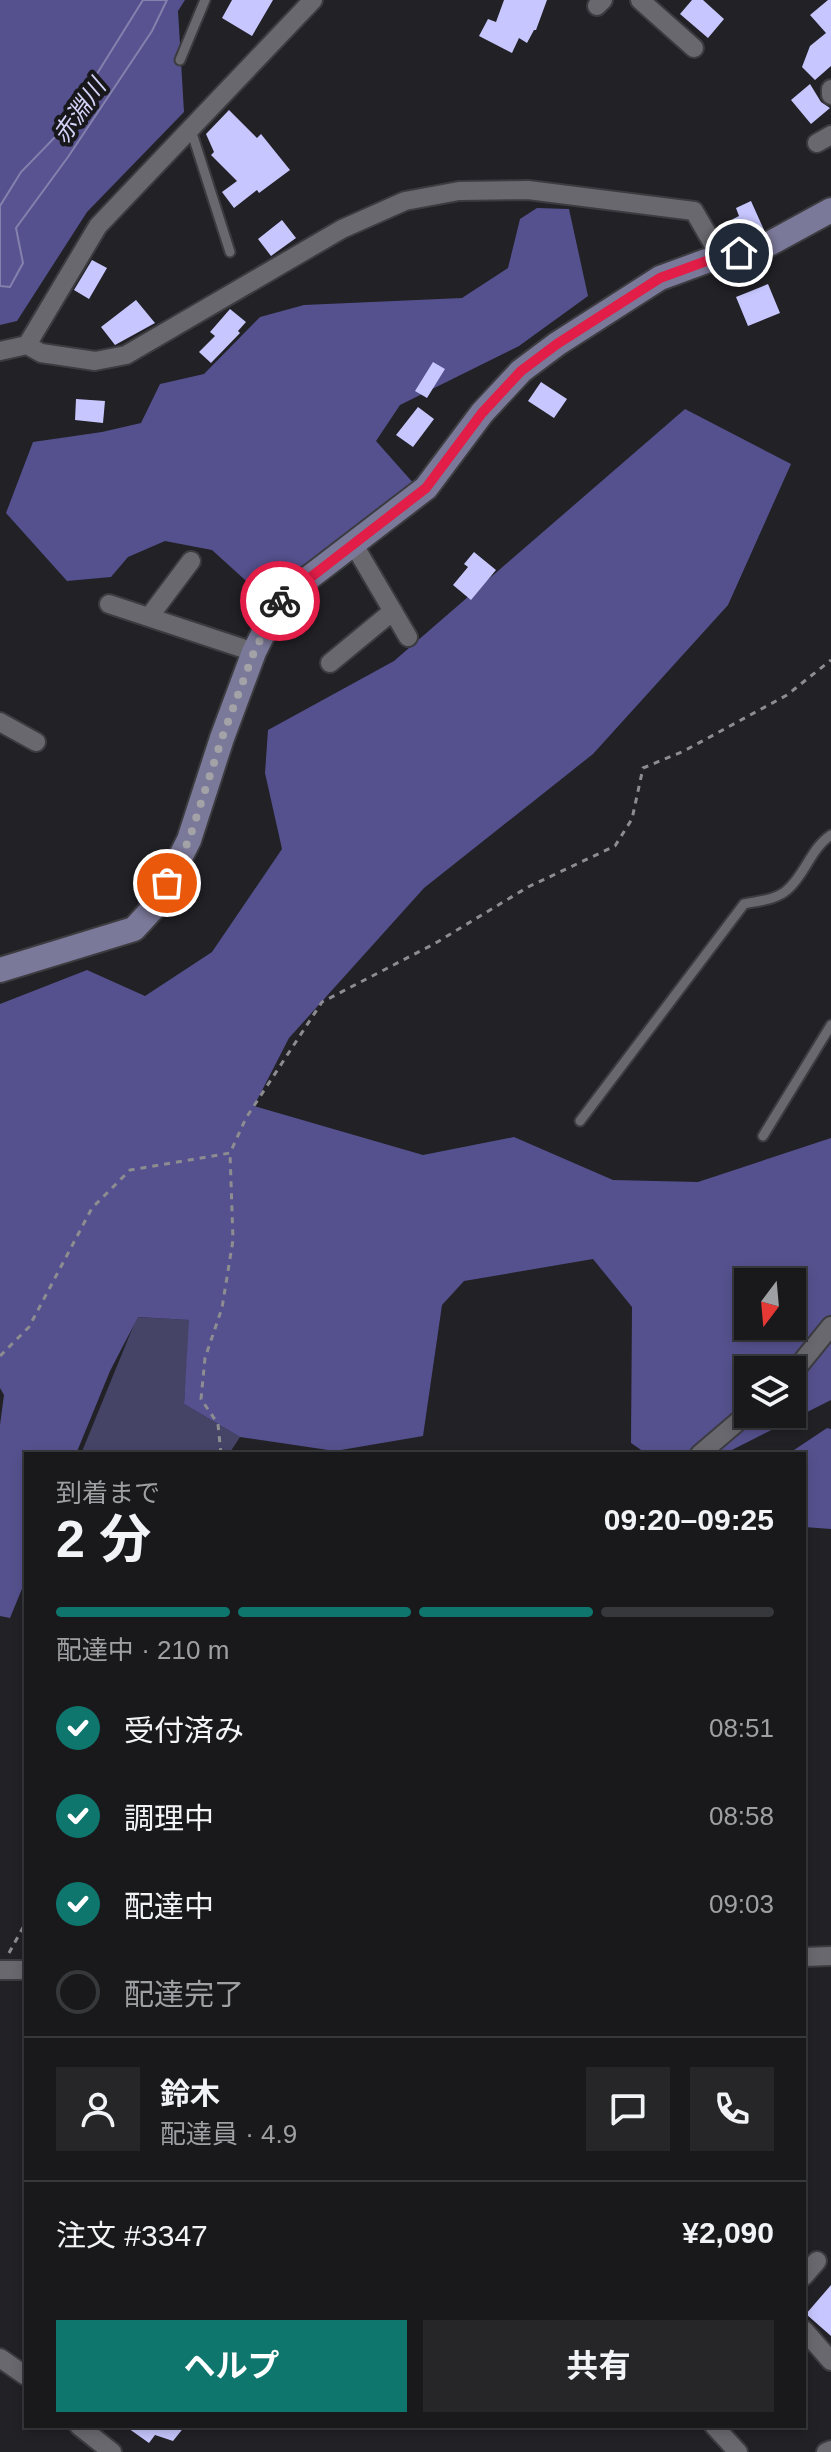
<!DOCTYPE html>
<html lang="ja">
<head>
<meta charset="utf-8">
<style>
  body { margin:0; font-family:Helvetica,"Noto Sans JP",sans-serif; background:#262629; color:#f1f3f6; height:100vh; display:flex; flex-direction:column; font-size:30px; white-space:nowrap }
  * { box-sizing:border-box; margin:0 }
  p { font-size:26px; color:#9fa0a3 }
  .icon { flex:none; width:44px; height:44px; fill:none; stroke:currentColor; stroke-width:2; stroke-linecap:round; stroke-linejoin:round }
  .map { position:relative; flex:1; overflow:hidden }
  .panel { position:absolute; left:24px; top:1452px; width:782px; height:976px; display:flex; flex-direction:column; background:#19191c; border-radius:0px; box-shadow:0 4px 12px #0003,0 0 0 2px #37383b }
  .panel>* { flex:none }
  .needle { width:52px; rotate:196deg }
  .controls { position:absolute; left:734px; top:1268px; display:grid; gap:16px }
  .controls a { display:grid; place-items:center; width:72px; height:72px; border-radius:0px; background:#19191c; box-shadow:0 4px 12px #0003,0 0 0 2px #37383b; font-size:40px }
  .pin { position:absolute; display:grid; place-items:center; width:68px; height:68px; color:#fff; margin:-34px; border:4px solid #fff; border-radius:50%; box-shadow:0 2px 8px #0007 }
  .courier { position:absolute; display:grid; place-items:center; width:80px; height:80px; margin:-40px; border:6px solid #e11d48; border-radius:50%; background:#fff; color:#222; box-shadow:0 2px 10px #0007 }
  .head em { font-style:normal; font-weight:700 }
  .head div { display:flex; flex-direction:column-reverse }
  .head { display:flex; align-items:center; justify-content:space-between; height:136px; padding:0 32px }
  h1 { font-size:52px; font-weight:700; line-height:60px }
  .bar { display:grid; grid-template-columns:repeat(4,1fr); gap:12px 8px; align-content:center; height:96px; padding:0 32px }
  .bar i { height:10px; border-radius:6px; background:#37383b }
  .bar .on { background:#0f766e }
  .bar p { grid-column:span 4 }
  .line { display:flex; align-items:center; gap:20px; padding:0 32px; border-top:2px solid #37383b }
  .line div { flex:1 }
  .round { display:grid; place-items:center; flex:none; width:84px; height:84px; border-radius:0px; background:#262629 }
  ol { padding:0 32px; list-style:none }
  li { display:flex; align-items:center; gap:24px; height:88px }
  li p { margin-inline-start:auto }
  li .icon { padding:8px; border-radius:50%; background:#0f766e; color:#fff; stroke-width:4 }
  li:last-child { color:#9fa0a3 }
  li i { width:44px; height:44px; border:4px solid #37383b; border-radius:50% }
  .cta { display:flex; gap:16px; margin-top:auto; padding:16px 32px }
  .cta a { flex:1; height:92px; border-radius:0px; background:#0f766e; color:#fff; font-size:32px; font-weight:700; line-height:92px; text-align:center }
  .cta a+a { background:#262629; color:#f1f3f6 }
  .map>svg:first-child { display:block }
  .green { fill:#454366 }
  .forest { fill:#55518e; fill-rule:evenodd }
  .water { fill:#595491; stroke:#8481ad; stroke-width:2 }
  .building { fill:#c7c6fe }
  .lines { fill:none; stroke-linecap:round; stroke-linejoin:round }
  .lane-casing { stroke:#3c3c40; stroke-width:13 }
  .street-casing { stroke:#3c3c40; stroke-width:22 }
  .secondary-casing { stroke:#3c3c40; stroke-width:28 }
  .path { stroke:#8d8d91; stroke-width:3; stroke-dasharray:6 6; stroke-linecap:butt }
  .lane { stroke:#68686e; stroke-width:9 }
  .street { stroke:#68686e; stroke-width:18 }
  .secondary { stroke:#7b7999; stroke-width:24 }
  .done { stroke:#a3a3a7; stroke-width:8; stroke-dasharray:0 14.4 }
  .route { stroke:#e11d48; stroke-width:10 }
  .labels { text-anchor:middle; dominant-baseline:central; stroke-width:8; stroke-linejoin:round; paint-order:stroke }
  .water-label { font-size:24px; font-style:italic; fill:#d3d3f8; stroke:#18181c }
</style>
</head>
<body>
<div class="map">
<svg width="831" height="2452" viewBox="0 0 831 2452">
  <rect width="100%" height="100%" fill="#212126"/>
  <path class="green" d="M137,1317L190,1320L184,1404L240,1437L229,1454H81Z"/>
  <path class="forest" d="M0,0H185L178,11L184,112L87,212L17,321L0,325Z
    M537,208L569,209L588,296L519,346L400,405L376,441L415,485L319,557L255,589L212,550L165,541L128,557L111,577L67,581L6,513L33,442L102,432L141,423L160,384L204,374L260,317L304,305L462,298L508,268L520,219Z
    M685,409L791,464L728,605L593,754L424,888L289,1038L254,1106L423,1155L514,1137L613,1180L698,1182L831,1138V1400L724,1454H647L631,1443L632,1307L593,1259L464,1281L442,1305L423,1436L335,1451L240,1437L184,1404L189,1320L138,1317L110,1371L76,1454H26V1579L10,1618L0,1616V1425L4,1395L0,1388V1004L87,970L145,996L212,952L282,849L265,773L268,730L394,661ZM748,1282H792V1326H748ZM748,1370H792V1414H748Z
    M827,1428L831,1429V1529L804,1527V1454H788Z"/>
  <path class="water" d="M143,0H167L152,31L68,157L16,228L23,263L10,287L0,286V206L21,172L62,130Z"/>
  <path class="building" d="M232,0H273L252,36L222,18Z
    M504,0H547L536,30H534L527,43L519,38L512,53L479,36L488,19L496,22Z
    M692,0H703L724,19L708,38L680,14Z
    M828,0H831V66L815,80L802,67L810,46L826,33L810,15Z
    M810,84L821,102L830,108L811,124L791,100Z
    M229,110L257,138L261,134L290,170L259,193L257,190L234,208L222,192L237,181L211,155L214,152L206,134Z
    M751,201L764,230L753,236L741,237L733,219L739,216L736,208Z
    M282,220L296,238L271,256L258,239Z
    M92,260L107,268L89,299L74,290Z
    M768,284L780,313L748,326L736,297Z
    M136,300L155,323L115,345L101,327Z
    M230,309L246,322L238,331L240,333L211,363L199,352L215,336L210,332Z
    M433,362L445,369L427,398L415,391Z
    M541,382L567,399L554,418L528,401Z
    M76,399L105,401L103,423L75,420Z
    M418,407L434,419L413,447L396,435Z
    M474,552L496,570L471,600L453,585L468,567L464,564Z
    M831,2285V2336L806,2314Z
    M125,2426H185L173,2441L155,2435L149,2443Z"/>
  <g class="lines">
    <defs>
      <path id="lane" d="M180,60L205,0
        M191,130L230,252
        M580,1121L744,904C757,901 776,900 787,890C805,875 811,848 831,835
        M763,1136L831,1025"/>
      <path id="street" d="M640,0L694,48
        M597,6L603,0
        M831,89V95
        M817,143L831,135
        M27,345L98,226L313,0
        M0,351L27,345L41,353L95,361L126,355L342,229L405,201L459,191L528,190L694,211L720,256
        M354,545L408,637
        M109,604L254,652
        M149,617L191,561
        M330,663L393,611
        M0,722L36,742
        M792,1374L831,1326
        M700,1454L748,1413
        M804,1957L831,1956
        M0,1970H26
        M804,2276L817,2261
        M804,2330L831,2361
        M0,2358L26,2376
        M79,2426L112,2452
        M714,2426L738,2452
        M826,2452L831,2450"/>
      <path id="secondary" d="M0,970L134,929L156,905L189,840L222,738L254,652L280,600L426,488L482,413L521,371L557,344L660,278L720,256L758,250L831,210"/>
    </defs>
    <use href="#lane" class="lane-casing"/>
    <use href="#street" class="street-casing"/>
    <use href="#secondary" class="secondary-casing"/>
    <path class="path" d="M0,1356L29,1327L92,1208L130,1170L230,1153L246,1118L322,1002L434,944L528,887L615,846L632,819L643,768L684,751L787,695L831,660
      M221,1454L218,1424L201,1399L205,1358L222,1308L233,1240L230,1153
      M9,1953L26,1922"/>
    <use href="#lane" class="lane"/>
    <use href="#street" class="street"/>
    <use href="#secondary" class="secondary"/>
  </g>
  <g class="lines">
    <path class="done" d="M167,883L189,840L222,738L254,652L280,601"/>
    <path class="route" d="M280,601L426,488L482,413L521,371L557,344L660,278L720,256L739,253"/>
  </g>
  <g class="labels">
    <g class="water-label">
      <text transform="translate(79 111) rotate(-55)">赤淵川</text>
    </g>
  </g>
</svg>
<div class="controls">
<a><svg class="needle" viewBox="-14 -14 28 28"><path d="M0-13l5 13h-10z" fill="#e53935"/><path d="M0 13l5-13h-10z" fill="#9fa0a3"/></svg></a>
<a><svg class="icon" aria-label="layers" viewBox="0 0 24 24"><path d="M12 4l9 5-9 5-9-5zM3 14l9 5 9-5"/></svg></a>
</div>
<div class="pin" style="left:167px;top:883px;background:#ea580c"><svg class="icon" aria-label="bag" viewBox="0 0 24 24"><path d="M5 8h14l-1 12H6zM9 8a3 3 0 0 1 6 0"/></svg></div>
<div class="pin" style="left:739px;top:253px;background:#1f2937"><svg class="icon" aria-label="home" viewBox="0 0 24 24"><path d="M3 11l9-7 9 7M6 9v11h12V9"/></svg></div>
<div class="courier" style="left:280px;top:601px"><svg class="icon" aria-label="bike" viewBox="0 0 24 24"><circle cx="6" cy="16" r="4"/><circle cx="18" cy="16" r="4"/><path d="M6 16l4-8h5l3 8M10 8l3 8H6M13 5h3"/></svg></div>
<section class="panel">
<div class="head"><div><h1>2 分</h1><p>到着まで</p></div><em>09:20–09:25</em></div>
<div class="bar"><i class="on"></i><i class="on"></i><i class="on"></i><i></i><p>配達中 · 210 m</p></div>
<ol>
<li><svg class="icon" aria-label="check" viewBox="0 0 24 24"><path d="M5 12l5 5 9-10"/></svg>受付済み<p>08:51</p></li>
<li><svg class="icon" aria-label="check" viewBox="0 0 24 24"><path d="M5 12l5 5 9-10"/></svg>調理中<p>08:58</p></li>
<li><svg class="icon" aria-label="check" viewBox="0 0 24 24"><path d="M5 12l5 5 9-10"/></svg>配達中<p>09:03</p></li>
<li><i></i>配達完了</li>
</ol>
<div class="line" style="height:144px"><a class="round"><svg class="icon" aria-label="person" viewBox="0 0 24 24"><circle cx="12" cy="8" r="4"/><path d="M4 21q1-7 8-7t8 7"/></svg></a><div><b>鈴木</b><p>配達員 · 4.9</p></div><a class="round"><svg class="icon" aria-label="chat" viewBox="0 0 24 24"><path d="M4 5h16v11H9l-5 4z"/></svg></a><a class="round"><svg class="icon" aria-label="phone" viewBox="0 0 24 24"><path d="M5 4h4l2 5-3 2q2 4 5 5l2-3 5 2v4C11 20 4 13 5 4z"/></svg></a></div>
<div class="line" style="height:104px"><div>注文 #3347</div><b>¥2,090</b></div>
<div class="cta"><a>ヘルプ</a><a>共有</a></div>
</section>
</div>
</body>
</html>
